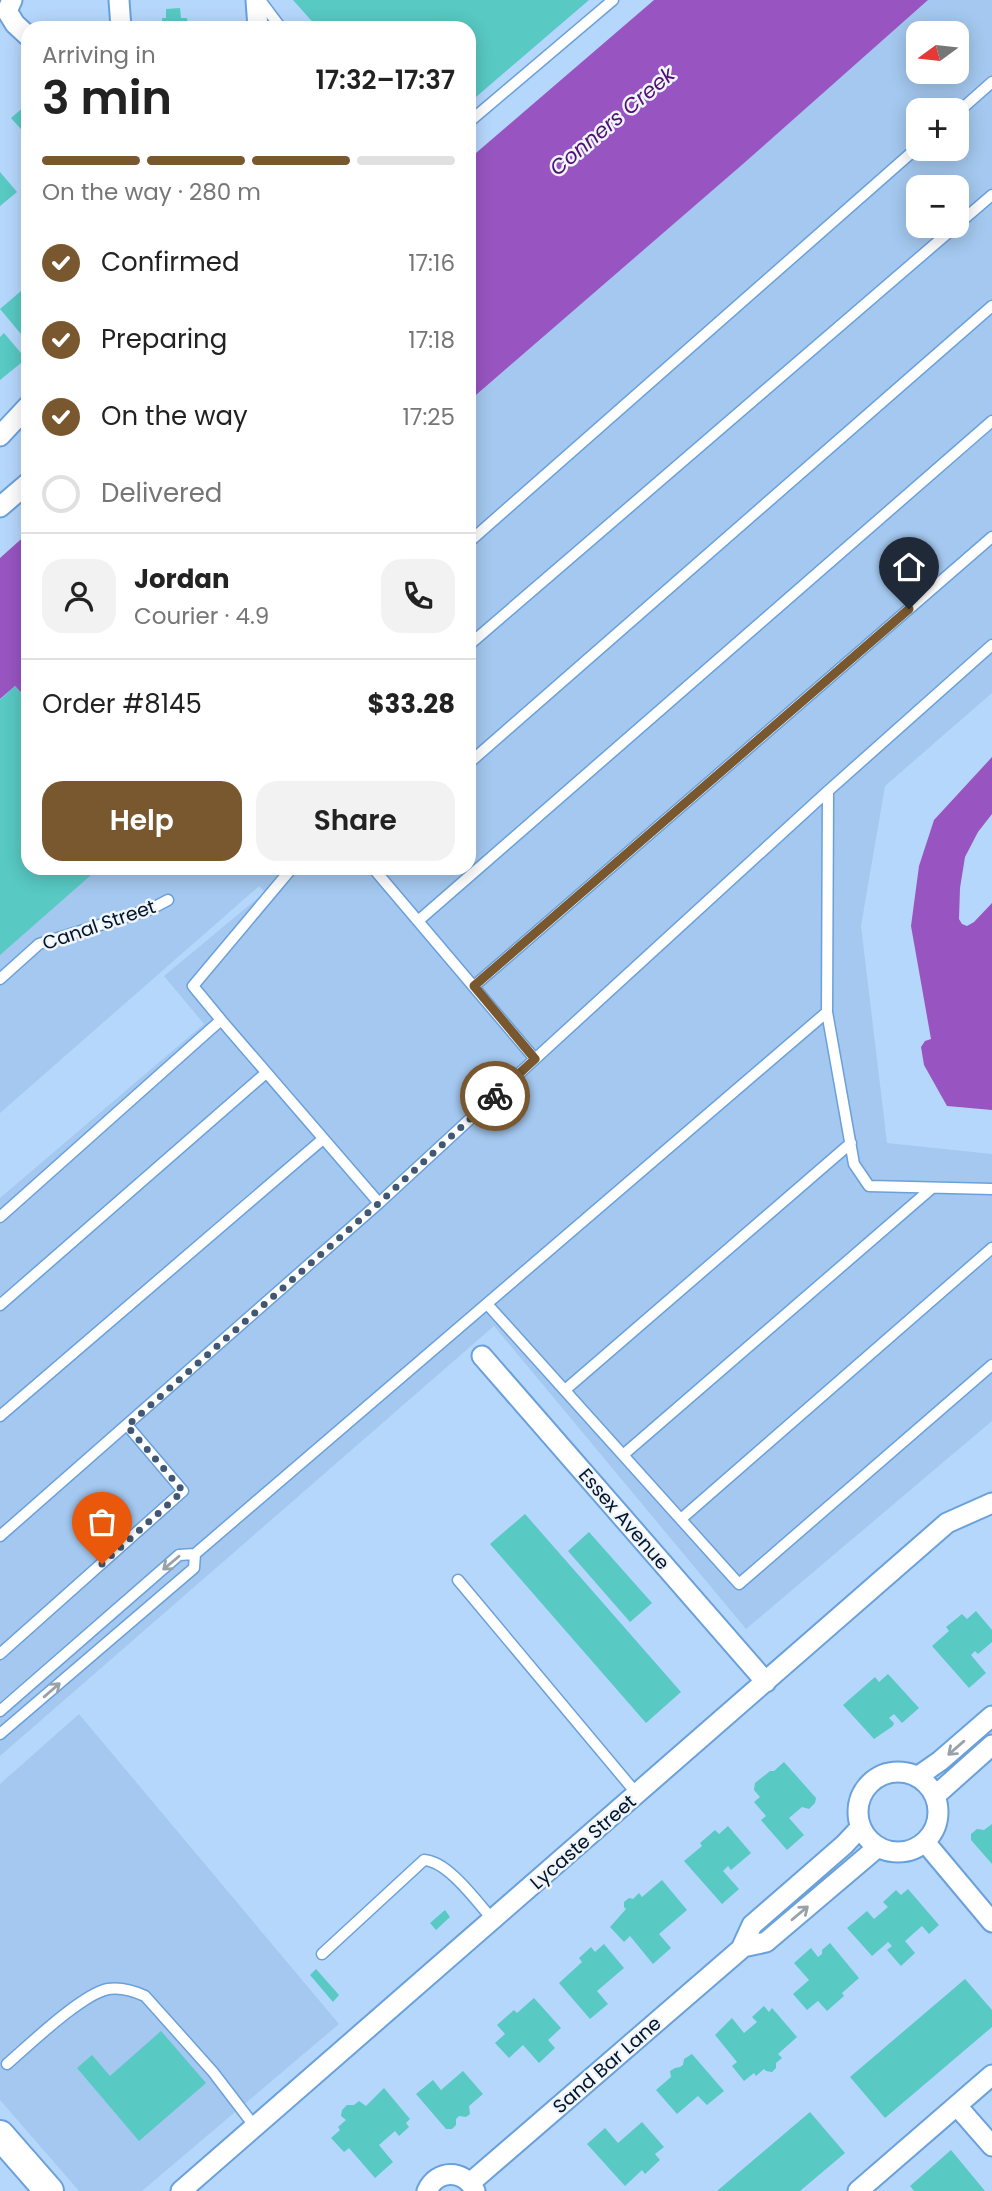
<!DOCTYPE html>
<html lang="en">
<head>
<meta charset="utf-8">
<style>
  body { margin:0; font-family:Poppins,sans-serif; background:#f2f2f2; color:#222; height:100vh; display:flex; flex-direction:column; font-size:26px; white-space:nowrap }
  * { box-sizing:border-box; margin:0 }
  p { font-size:23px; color:#767676 }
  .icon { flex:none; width:38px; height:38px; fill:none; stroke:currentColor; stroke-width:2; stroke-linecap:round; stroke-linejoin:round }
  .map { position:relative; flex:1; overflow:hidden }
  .sheet { position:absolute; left:21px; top:21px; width:455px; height:854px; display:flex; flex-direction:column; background:#fff; border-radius:21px; box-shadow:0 4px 18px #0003 }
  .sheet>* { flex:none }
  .needle { width:46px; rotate:255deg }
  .controls { position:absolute; left:906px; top:21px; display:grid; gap:14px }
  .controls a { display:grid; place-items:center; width:63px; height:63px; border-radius:14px; background:#fff; box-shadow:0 4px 18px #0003; font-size:35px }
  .pin { position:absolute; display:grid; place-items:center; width:60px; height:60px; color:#fff; margin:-72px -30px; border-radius:50% 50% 50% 0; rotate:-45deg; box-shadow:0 0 7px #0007 }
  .pin .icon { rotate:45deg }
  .courier { position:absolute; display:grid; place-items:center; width:70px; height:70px; margin:-35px; border:5px solid #79582f; border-radius:50%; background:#fff; color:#222; box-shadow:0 2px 9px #0007 }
  .overview em { font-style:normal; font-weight:600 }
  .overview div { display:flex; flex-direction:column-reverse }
  .overview { display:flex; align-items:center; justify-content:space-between; height:119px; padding:0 21px }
  h1 { font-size:46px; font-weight:600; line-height:52px }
  .bar { display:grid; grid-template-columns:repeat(4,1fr); gap:10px 7px; align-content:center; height:84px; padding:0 21px }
  .bar i { height:9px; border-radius:5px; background:#e0e0e0 }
  .bar .selected { background:#79582f }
  .bar p { grid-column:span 4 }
  .line { display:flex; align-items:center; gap:18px; padding:0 21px; border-top:2px solid #e0e0e0 }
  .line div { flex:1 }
  .round { display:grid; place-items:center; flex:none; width:74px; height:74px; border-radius:21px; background:#f2f2f2 }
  ol { padding:0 21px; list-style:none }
  li { display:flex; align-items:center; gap:21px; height:77px }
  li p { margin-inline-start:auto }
  li .icon { padding:7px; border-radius:50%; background:#79582f; color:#fff; stroke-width:4 }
  li:last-child { color:#767676 }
  li i { width:38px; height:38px; border:4px solid #e0e0e0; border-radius:50% }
  .button { display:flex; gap:14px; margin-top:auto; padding:14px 21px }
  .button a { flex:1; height:80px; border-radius:21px; background:#79582f; color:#fff; font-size:28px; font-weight:600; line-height:80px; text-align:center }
  .button a+a { background:#f2f2f2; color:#222 }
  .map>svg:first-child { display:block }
  .built { fill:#a4c8ef; fill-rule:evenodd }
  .water { fill:#9855c2 }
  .building { fill:#58c9c3 }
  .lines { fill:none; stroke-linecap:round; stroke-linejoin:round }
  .lane-casing { stroke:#6aa1da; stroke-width:13 }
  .street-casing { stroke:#6aa1da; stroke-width:23 }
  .secondary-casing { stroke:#6aa1da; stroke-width:32 }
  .lane { stroke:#fff; stroke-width:10 }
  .street { stroke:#fff; stroke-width:19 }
  .secondary { stroke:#fff; stroke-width:28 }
  .oneway { stroke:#99a1a9 }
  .done { stroke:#405873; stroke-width:7; stroke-dasharray:0 12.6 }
  .route { stroke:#79582f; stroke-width:9 }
  .labels { text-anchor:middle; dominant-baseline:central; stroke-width:5; stroke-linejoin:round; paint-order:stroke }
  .street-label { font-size:19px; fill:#011429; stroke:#eff5fb }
  .water-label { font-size:21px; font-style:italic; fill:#520e74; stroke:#eff5fb }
</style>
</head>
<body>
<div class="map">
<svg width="992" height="2191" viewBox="0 0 992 2191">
  <rect width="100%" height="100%" fill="#b6d7fc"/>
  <path class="built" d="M928,0H992V693L885,786L861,926L887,1143L992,1154V1421L746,1629L494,1326L0,1756V1198L204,1024L164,976L265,892L259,886L0,1113V699L15,686L28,700V868H469V401L743,164ZM919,33H957V72H919ZM919,110H957V149H919ZM919,187H957V226H919Z
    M79,1714L339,2024L142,2191H79L0,2100V1784Z"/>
  <path class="water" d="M654,0H928L743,164L469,401V159Z
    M28,533V700L15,686L0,699V558Z
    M992,757V814L978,832L965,857L960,888L959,919L962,924L967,926L974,922L992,903V1110L947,1106L924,1065L921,1047L925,1041L931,1039L911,926L919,866L934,820Z"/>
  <path class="building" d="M293,0H589L469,103V28H318Z
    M180,8L181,18H187L188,28H163L162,18H166V9Z
    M28,98V137L11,118L25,106L23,103Z
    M0,172L17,192L0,206Z
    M28,285V339L26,340L0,309Z
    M4,333L26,359L0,380V337Z
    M15,686L28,701V868H99L0,955V700Z
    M525,1514L681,1692L646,1723L490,1544Z
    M589,1532L652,1603L630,1622L568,1551Z
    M976,1611L992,1630V1642L978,1654L975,1651L971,1655L986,1673L969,1688L932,1646L949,1631L946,1627L962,1614L967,1619Z
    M888,1674L919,1708L902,1723L894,1714L889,1718L894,1723L893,1726L874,1739L843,1705L875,1677L879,1682Z
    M784,1762L816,1798L815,1803L809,1809L802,1807L789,1818L804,1835L787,1850L761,1820L766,1816L754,1802L760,1797L754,1790L755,1783L770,1771H774Z
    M992,1824V1864L971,1840V1834L977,1829L984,1830Z
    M728,1826L751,1853L731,1870L728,1866L723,1871L739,1889L722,1904L684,1861L702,1846L700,1843L715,1830L719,1834Z
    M662,1880L687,1910L659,1934L671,1948L653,1964L630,1936L624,1942L610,1927L626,1909L624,1907V1902L629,1898L633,1899L639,1893L642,1897Z
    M908,1889L939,1925L929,1934L922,1926L905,1941L915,1953L901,1966L887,1950L892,1946L888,1942L872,1956L847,1928L867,1911L874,1919L888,1907L883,1902L896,1890L901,1895Z
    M445,1910L450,1917L436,1930L430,1923Z
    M830,1943L859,1978L842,1993L844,1996L827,2011L818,2001L807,2010L793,1994L809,1980L794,1963L811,1948L818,1957L822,1954V1950Z
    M604,1944L624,1968L597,1991L608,2004L590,2019L559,1983L582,1962L579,1958L591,1947L595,1952Z
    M316,1969L339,1995L333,2002L310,1975Z
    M965,1979L992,2010V2027L885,2118L850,2077Z
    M534,1998L561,2028L548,2040L555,2048L539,2063L523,2045L509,2058L495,2043L505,2034L497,2025L514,2010L517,2013Z
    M764,2006L769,2012L772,2008L797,2037L778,2054L782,2058L776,2063V2068L772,2072L766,2071L764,2069L756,2076L754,2073L744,2081L732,2066L737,2062L715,2035L732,2018L744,2033L757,2022L752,2017Z
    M161,2031L206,2083L139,2141L77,2068L92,2055L110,2076Z
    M692,2054L724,2091L707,2105L698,2096L677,2114L656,2090L671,2077L670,2071L675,2068L680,2067L683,2065L684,2059Z
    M463,2071L483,2094L469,2106L470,2114L466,2117L459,2116L456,2119V2125L452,2129H446L416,2094L433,2080L441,2090Z
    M384,2088L410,2119L406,2123L409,2127L399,2136L395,2131L379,2145L393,2162L375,2178L349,2148L344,2152L331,2138L340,2130L338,2127L346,2120L341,2116L342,2110L347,2105H354L359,2101L366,2106Z
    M810,2112L845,2153L800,2191H717Z
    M642,2122L664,2147L655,2154L660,2160L645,2174L642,2170L625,2186L587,2144L605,2128L618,2143Z
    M951,2150L985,2191H914L910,2186Z"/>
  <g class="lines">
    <defs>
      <path id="lane" d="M260,0L281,28
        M957,113L992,82
        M469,122L613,0
        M957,225L992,195
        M469,542L919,146
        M469,645L956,226
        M469,763L992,306
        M373,868L535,1059L828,791
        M418,921L992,421
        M0,979L39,944L151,909L168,900
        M474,986L992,537
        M827,1012L854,1164L869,1186L992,1189
        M379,1203L535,1059
        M0,1217L221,1020L193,986L292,868
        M487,1304L739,1584L992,1365
        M0,1305L266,1073
        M565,1390L851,1143
        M0,1416L323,1139
        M623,1455L932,1188
        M681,1519L992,1248
        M0,1536L379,1203L221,1020
        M195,1554L827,1012L828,791L992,645
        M458,1580L637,1794
        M0,1654L183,1491L127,1425
        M0,1711L179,1555L195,1554L194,1568L0,1734
        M322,1954L424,1860C448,1861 477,1902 493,1920
        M7,2064C29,2045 82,1994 108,1989C121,1987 134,1991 145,1996L213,2072L255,2127"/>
      <path id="street" d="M12,0L7,11L15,24L28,36
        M119,0L121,28
        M256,0L258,28
        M0,436L28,406
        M0,507L28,483
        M482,1356L766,1682
        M858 1812a40 40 0 1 1 80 0a40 40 0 1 1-80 0Z
        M917,1777L940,1761L992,1716
        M935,1796L992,1745
        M925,1842L992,1922
        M743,1947L766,1942L878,1847
        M957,2106L992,2146
        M470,2183L741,1949L752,1925L844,1845L861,1827
        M181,2191L947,1523L992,1503
        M427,2191C437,2169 464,2169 475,2191
        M858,2191L992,2075"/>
      <path id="secondary" d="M0,2135L49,2191"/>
    </defs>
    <use href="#lane" class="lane-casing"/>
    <use href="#street" class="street-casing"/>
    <use href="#secondary" class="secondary-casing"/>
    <use href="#lane" class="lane"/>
    <use href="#street" class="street"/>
    <use href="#secondary" class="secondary"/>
  </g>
  <defs><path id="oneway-shaft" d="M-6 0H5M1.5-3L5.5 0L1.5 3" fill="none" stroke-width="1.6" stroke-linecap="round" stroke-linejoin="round" transform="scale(1.75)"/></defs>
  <g class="oneway">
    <use href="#oneway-shaft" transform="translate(171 1563) rotate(140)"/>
    <use href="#oneway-shaft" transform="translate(52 1690) rotate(-41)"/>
    <use href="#oneway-shaft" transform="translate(956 1748) rotate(139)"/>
    <use href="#oneway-shaft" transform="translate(800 1913) rotate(-40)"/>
  </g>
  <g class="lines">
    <path class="done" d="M102,1564L183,1491L127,1426L379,1203L495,1096"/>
    <path class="route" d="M495,1096L535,1059L474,986L909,609"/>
  </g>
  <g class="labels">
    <g class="street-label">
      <text transform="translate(99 925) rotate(-19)">Canal Street</text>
      <text transform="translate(624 1519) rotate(49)">Essex Avenue</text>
      <text transform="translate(583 1842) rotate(-41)">Lycaste Street</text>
      <text transform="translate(607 2065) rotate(-41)">Sand Bar Lane</text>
    </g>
    <g class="water-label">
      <text transform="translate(612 121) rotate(-40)">Conners Creek</text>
    </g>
  </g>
</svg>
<div class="controls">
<a><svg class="needle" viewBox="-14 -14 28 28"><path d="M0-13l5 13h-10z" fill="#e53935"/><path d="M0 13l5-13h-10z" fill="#767676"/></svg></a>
<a>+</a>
<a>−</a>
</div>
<div class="pin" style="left:102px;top:1564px;background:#ea580c"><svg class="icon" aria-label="bag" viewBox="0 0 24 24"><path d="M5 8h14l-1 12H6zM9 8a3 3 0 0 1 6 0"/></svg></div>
<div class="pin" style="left:909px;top:609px;background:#1f2937"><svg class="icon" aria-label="home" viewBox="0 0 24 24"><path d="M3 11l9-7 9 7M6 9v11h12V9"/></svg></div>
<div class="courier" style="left:495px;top:1096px"><svg class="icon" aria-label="bike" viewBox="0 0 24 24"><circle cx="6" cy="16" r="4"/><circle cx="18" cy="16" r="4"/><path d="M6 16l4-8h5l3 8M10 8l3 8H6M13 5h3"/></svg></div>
<section class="sheet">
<div class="overview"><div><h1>3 min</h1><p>Arriving in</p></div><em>17:32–17:37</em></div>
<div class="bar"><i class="selected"></i><i class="selected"></i><i class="selected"></i><i></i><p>On the way · 280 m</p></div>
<ol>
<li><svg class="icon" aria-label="check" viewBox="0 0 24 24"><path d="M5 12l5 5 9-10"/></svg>Confirmed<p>17:16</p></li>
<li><svg class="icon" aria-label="check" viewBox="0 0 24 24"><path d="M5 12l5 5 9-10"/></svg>Preparing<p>17:18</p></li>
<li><svg class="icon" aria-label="check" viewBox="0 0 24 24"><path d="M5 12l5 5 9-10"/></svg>On the way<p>17:25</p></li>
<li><i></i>Delivered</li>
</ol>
<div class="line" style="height:126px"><a class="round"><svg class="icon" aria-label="person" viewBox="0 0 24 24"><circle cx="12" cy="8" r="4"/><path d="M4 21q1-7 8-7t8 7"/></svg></a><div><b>Jordan</b><p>Courier · 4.9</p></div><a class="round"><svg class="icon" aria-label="phone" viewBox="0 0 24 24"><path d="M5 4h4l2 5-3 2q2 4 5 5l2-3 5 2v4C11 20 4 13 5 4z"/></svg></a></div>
<div class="line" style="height:91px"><div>Order #8145</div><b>$33.28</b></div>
<div class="button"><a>Help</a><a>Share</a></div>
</section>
</div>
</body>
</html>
